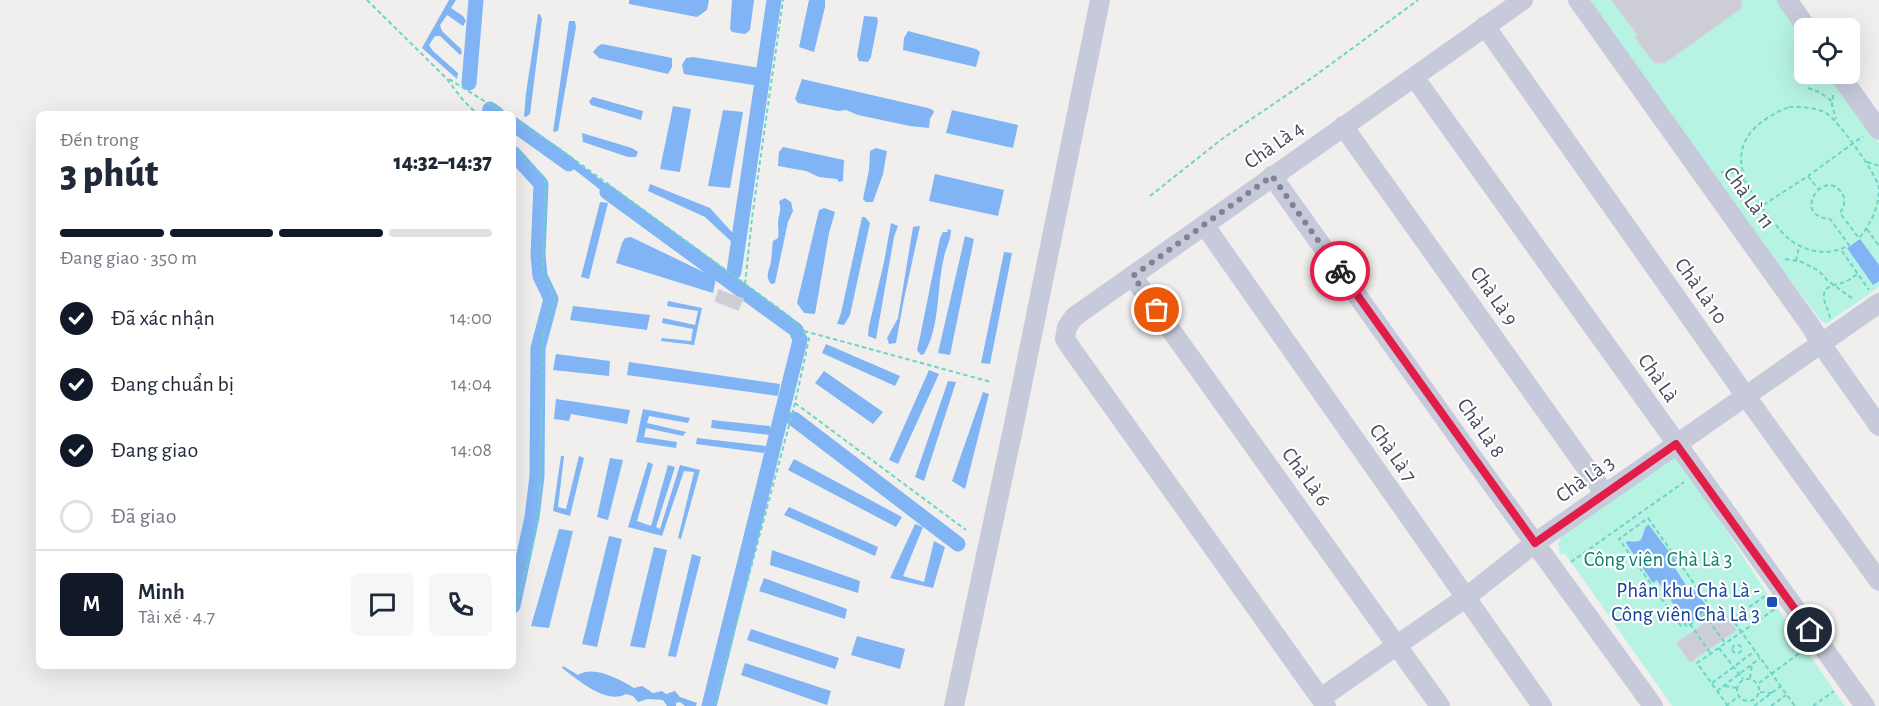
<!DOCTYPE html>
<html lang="vi">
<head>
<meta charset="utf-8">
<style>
  body { margin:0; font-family:"Alegreya Sans",sans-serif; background:#f6f6f7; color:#1f2937; height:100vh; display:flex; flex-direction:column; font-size:22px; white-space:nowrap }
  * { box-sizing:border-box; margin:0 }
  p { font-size:20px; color:#747a83 }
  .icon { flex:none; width:33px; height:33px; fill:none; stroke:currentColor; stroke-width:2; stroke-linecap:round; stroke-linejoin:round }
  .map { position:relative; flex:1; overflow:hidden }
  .sheet { position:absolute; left:36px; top:111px; width:480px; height:558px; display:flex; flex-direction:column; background:#fff; border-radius:9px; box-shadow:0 6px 24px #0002 }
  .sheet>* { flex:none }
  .buttons { position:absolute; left:1794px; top:18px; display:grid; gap:12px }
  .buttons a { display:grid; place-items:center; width:66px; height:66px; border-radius:9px; background:#fff; box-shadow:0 6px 24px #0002; font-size:30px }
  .pin { position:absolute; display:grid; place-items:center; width:51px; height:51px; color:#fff; margin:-26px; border:3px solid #fff; border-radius:50%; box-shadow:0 2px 6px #0007 }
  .courier { position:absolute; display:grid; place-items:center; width:60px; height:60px; margin:-30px; border:4px solid #e11d48; border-radius:50%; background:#fff; color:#222; box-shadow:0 2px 8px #0007 }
  .head em { font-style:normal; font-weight:800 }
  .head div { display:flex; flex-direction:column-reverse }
  .head { display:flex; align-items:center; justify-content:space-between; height:102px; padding:0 24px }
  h1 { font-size:39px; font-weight:800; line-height:45px }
  .bar { display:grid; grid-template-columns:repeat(4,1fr); gap:9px 6px; align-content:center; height:72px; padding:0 24px }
  .bar i { height:8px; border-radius:4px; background:#e0e1e3 }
  .bar .current { background:#111827 }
  .bar p { grid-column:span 4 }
  .line { display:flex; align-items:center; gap:15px; padding:0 24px; border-top:2px solid #e0e1e3 }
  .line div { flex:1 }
  .round { display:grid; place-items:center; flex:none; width:63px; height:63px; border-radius:9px; background:#f6f6f7 }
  ol { padding:0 24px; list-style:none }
  li { display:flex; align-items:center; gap:18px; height:66px }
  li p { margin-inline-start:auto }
  li .icon { padding:6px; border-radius:50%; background:#111827; color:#fff; stroke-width:4 }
  li:last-child { color:#747a83 }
  li i { width:33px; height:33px; border:3px solid #e0e1e3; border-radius:50% }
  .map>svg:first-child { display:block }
  .green { fill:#b7f3e3 }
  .water { fill:#80b4f5 }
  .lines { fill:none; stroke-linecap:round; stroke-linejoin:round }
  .canal { stroke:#80b4f5; stroke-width:15 }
  .building { fill:#cdcdd6; stroke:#d2d1da; stroke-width:1.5 }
  .path { stroke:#6cd5c6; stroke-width:2; stroke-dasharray:4.5 3; stroke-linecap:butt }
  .minor { stroke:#c6cada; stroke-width:20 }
  .done { stroke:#818390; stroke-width:6; stroke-dasharray:0 10.8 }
  .route { stroke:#e11d48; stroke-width:8 }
  .transit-dot { fill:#1a4fb4; stroke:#fff; stroke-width:2 }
  .labels { text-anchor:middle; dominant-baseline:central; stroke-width:4.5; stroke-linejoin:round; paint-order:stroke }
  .street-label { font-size:21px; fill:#44495d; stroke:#fff }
  .park-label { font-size:21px; fill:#0d806f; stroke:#fff }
  .transit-label { font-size:21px; fill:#164399; stroke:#fff; text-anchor:end }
</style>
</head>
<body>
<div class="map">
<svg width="1879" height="706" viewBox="0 0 1879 706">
  <rect width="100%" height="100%" fill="#f1efee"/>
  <path class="green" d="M1587,0H1777L1804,38V74H1829L1879,143V287L1826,324L1821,321L1744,218Z
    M1674,450L1768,595L1845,706H1672L1571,562L1564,553L1560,555L1558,543L1561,537Z"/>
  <path class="water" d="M449,0H456L451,8L463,16L466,21L463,26L447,15L440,25L442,31L461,49L462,53L460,55L440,36H435L429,45L433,51L458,73L457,79L422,48Z
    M629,0H709L707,10L697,17L629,4Z
    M732,0H754L750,30L745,34L732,32L730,29Z
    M809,0H825V7L814,52L799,47Z
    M538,14H540L542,19L530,114L526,117L524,116L526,93Z
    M864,16L877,17L878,21L871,57L868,62L859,61L857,56Z
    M569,21H575L576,27L558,131L553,132Z
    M908,31L976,49L980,52L976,67L903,50L904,38Z
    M602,44L672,58V67L668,74L599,58L593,52L598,46Z
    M693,57L760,68L762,72L759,80L753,85L684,74L682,65L686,58Z
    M802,79L928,108L933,110L934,112L930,119L929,128L910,126L858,115L846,110L838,111L798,103L795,99Z
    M593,97L643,111L641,120L591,105L589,101Z
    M673,106L691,109L680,172L660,169Z
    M723,110L743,112L730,188L708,186Z
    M952,110L1018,125L1013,148L946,133Z
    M582,133L632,148L638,152L636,157H628L583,142Z
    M557,147L617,192L624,200L623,204L617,203L552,152Z
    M783,147L844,160L843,181L839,182L837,179L819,177L806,171L778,166L779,152Z
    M876,148L887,151L883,174L873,202H866L863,199L869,170L870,151Z
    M935,174L1004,190L998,216L929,201Z
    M650,184L710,208L739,240L735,245L705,217L648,191Z
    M785,198L791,202L793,211L788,222L775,283L771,284C764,275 770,270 771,261C772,254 772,248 773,241L778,238C779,232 778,228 778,222C779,212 782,212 779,201Z
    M600,202L608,203L589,279L581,277Z
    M824,208L835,212L829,233L815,314L804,313L797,303L819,210Z
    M862,217H865L870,223L850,315L844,325L837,324L841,313Z
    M891,223L898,226L894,237L876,339L868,336L869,326L884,262Z
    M920,226L904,299L896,343L889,344L887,338L898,318L913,227Z
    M947,229L951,230C951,240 946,247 944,257C936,290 941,324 924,354L921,355L917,350L920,337L940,238L943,232H948Z
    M965,236L974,239L950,355L938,353Z
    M631,237L716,278L713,293L616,263L622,243L625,238Z
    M1860,239L1879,265V281L1873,285L1847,248Z
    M1004,252L1012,253L990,364L981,363Z
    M668,301L702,308L694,345L661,341L662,338L691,341L693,329L662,323L663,318L695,325L698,311L667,306Z
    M573,306L650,315L647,330L570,320Z
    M826,344L900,376L895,386L822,353Z
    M556,354L610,361L609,376L553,370Z
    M629,362L780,384L778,396L627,375Z
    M929,370L939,374L898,464L889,460Z
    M824,371L883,412L873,424L815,383Z
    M948,381L956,382L924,481L915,477Z
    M983,392L989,394L965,489L952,481Z
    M556,399L630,410L627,424L571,414L569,421L554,419Z
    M643,409L690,418L688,423L649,416L647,423L686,432L683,436L646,428L644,437L677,442L676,448L636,442Z
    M712,420L770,426V435L711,428Z
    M697,438L766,446L764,453L696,444Z
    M561,456H564L558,507L566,509L579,456L584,458L570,516L553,511Z
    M610,458L623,460L608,520L597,517Z
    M794,459L902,517L896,527L788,470Z
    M648,462L653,464L637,521L651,526L668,465L675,467L656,527L660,529L680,465L700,470L681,539L678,538L694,472L684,471L662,536L628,527Z
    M789,507L878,547L875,556L784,515Z
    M915,524L923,527L903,576L924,582L934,541L945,547L933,588L890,578Z
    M1649,525L1679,565L1675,568L1689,590L1693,588L1706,605L1703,608L1705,612L1688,624L1684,620L1681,622L1672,608L1674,605L1657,580L1653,583L1626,543L1627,541C1645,543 1640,540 1646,526Z
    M559,529L573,531L549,628L531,626Z
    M609,536L622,539L597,647L582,644Z
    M654,547L667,550L645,648L630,646Z
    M772,550L860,581L858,593L770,565Z
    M692,554L701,557L676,657L668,656Z
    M764,578L847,609L845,619L759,591Z
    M751,629L839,658L835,669L747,640Z
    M857,636L905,649L900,669L851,655Z
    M745,663L831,691L827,705L741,675Z
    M563,666L578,675C594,665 619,679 634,688L642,686L653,693L662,691L666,694L675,691L680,697L697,703L696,706H685L680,702L676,703V706H667L663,700L648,699L638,702L633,696L626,694C606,705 577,679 562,668Z"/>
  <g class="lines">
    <path class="canal" d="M469,83L476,0
      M489,114L490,109L497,114
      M513,124L569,164
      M513,153L541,184L538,255L540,276L551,299L538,348L537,476L532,517L513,606
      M607,192L796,330L800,340L709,706
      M734,272L774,0
      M794,419L958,544"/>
  </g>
  <path class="building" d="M1612,0H1741V8L1664,63L1654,62L1635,37L1638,35Z
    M719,290L743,299L738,310L715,301Z
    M1723,611L1736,630L1690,662L1677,643Z"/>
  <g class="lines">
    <path class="path" d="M367,0L446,78L463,100L477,114
      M449,79L505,114
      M1808,88L1819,92L1833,102
      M1833,95L1832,105L1836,119
      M1789,107C1801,107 1815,107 1826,113C1837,119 1877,174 1879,188C1879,207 1871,224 1859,238L1840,213C1844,207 1846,201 1843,195C1826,164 1789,216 1830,219L1849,245C1834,254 1816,254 1800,246C1786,240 1777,226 1767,214C1729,168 1730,131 1789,107Z
      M513,119L557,147L789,316L809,339L795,403L714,706
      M513,148L545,178L543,271L555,300L543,333L540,486L537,523L530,555L513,616
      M1867,162L1879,166
      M1721,172C1732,171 1738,174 1745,182
      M1808,176L1818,189
      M1150,196L1222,139L1316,75L1418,0
      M1751,213L1808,176L1863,136
      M1867,229L1879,246
      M1842,251L1869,290
      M1785,259L1802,262L1819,271L1827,280L1853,299
      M1796,261L1799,246
      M745,284L752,218L783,0
      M1830,318C1829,311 1825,305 1824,299C1822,285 1836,285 1845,282C1849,280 1853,277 1858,274
      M804,331L991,382
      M795,403L966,530
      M1648,518L1709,605L1705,608L1708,612L1687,627L1685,624L1681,626L1619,539Z
      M1571,562L1684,482
      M1765,596L1732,619L1795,706
      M1704,614L1725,643
      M1690,624L1711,654
      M1732.5 649a4.5 4.5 0 1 1 9 0a4.5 4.5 0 1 1-9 0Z
      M1719,648L1743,679
      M1750,678L1752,664
      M1737 690a11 11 0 1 1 22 0a11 11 0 1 1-22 0Z
      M1712,683L1755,651
      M1759,683L1805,649
      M1725,686L1737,688
      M1717,691L1760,658
      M1760,692L1772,693
      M1726,706L1739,696
      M1728,706L1697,663L1775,609
      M1754,706L1781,686
      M1771,706L1786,695
      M1813,706L1834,691"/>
    <path class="minor" d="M1578,0L1812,328L1821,344L1879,426
      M1787,0L1807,28
      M1485,26L1745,395L1879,581
      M1839,74L1879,130
      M1414,77L1865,706
      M1343,126L1605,494
      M1272,176L1478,465L1653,706
      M1205,226L1542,706
      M1133,277L1440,706
      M1321,698L1465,598L1535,543L1879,303
      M954,706L1014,424L1100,0
      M1326,706L1073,351L1065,339L1067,327L1074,317L1523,0"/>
  </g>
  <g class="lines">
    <path class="done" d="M1157,310L1133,276L1272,176L1340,271"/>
    <path class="route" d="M1340,271L1535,543L1676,444L1810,630"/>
  </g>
  <rect class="transit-dot" x="1766" y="596" width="12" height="12" rx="3"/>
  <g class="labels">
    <g class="street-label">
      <text transform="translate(1274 145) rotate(-35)">Chà Là 4</text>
      <text transform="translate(1749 198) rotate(54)">Chà Là 11</text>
      <text transform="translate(1701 291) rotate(55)">Chà Là 10</text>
      <text transform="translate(1494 296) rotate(55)">Chà Là 9</text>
      <text transform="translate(1658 378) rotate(55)">Chà Là</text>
      <text transform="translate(1481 428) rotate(55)">Chà Là 8</text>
      <text transform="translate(1393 453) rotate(55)">Chà Là 7</text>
      <text transform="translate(1306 477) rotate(54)">Chà Là 6</text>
      <text transform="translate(1585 479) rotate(-35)">Chà Là 3</text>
    </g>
    <g class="park-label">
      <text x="1658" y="559">Công viên Chà Là 3</text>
    </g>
    <g class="transit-label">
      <text x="1760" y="590">Phân khu Chà Là -<tspan x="1760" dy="24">Công viên Chà Là 3</tspan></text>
    </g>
  </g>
</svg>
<div class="buttons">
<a><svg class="icon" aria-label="locate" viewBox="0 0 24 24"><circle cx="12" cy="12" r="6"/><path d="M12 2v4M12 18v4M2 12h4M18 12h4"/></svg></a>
</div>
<div class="pin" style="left:1157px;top:310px;background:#ea580c"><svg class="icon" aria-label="bag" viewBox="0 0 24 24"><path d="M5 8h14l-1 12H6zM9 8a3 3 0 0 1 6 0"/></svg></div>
<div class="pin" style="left:1810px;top:630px;background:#1f2937"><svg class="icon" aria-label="home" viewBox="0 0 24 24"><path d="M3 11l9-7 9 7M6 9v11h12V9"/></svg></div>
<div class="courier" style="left:1340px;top:271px"><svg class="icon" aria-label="bike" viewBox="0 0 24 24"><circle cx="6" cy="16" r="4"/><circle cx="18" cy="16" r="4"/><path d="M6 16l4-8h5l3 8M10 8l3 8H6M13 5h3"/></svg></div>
<section class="sheet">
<div class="head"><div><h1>3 phút</h1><p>Đến trong</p></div><em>14:32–14:37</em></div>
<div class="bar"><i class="current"></i><i class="current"></i><i class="current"></i><i></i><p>Đang giao · 350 m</p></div>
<ol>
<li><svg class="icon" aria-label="check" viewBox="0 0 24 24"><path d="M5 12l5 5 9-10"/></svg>Đã xác nhận<p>14:00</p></li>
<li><svg class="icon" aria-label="check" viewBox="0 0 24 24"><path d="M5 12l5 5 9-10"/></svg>Đang chuẩn bị<p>14:04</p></li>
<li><svg class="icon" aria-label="check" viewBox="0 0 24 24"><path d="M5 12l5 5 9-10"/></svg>Đang giao<p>14:08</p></li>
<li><i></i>Đã giao</li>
</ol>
<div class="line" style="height:108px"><b class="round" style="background:#111827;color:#fff">M</b><div><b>Minh</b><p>Tài xế · 4.7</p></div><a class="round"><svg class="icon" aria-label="chat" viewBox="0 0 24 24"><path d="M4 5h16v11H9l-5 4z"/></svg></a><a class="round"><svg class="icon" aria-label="phone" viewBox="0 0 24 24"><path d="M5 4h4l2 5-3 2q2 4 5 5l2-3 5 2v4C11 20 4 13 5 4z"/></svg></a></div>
</section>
</div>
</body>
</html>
